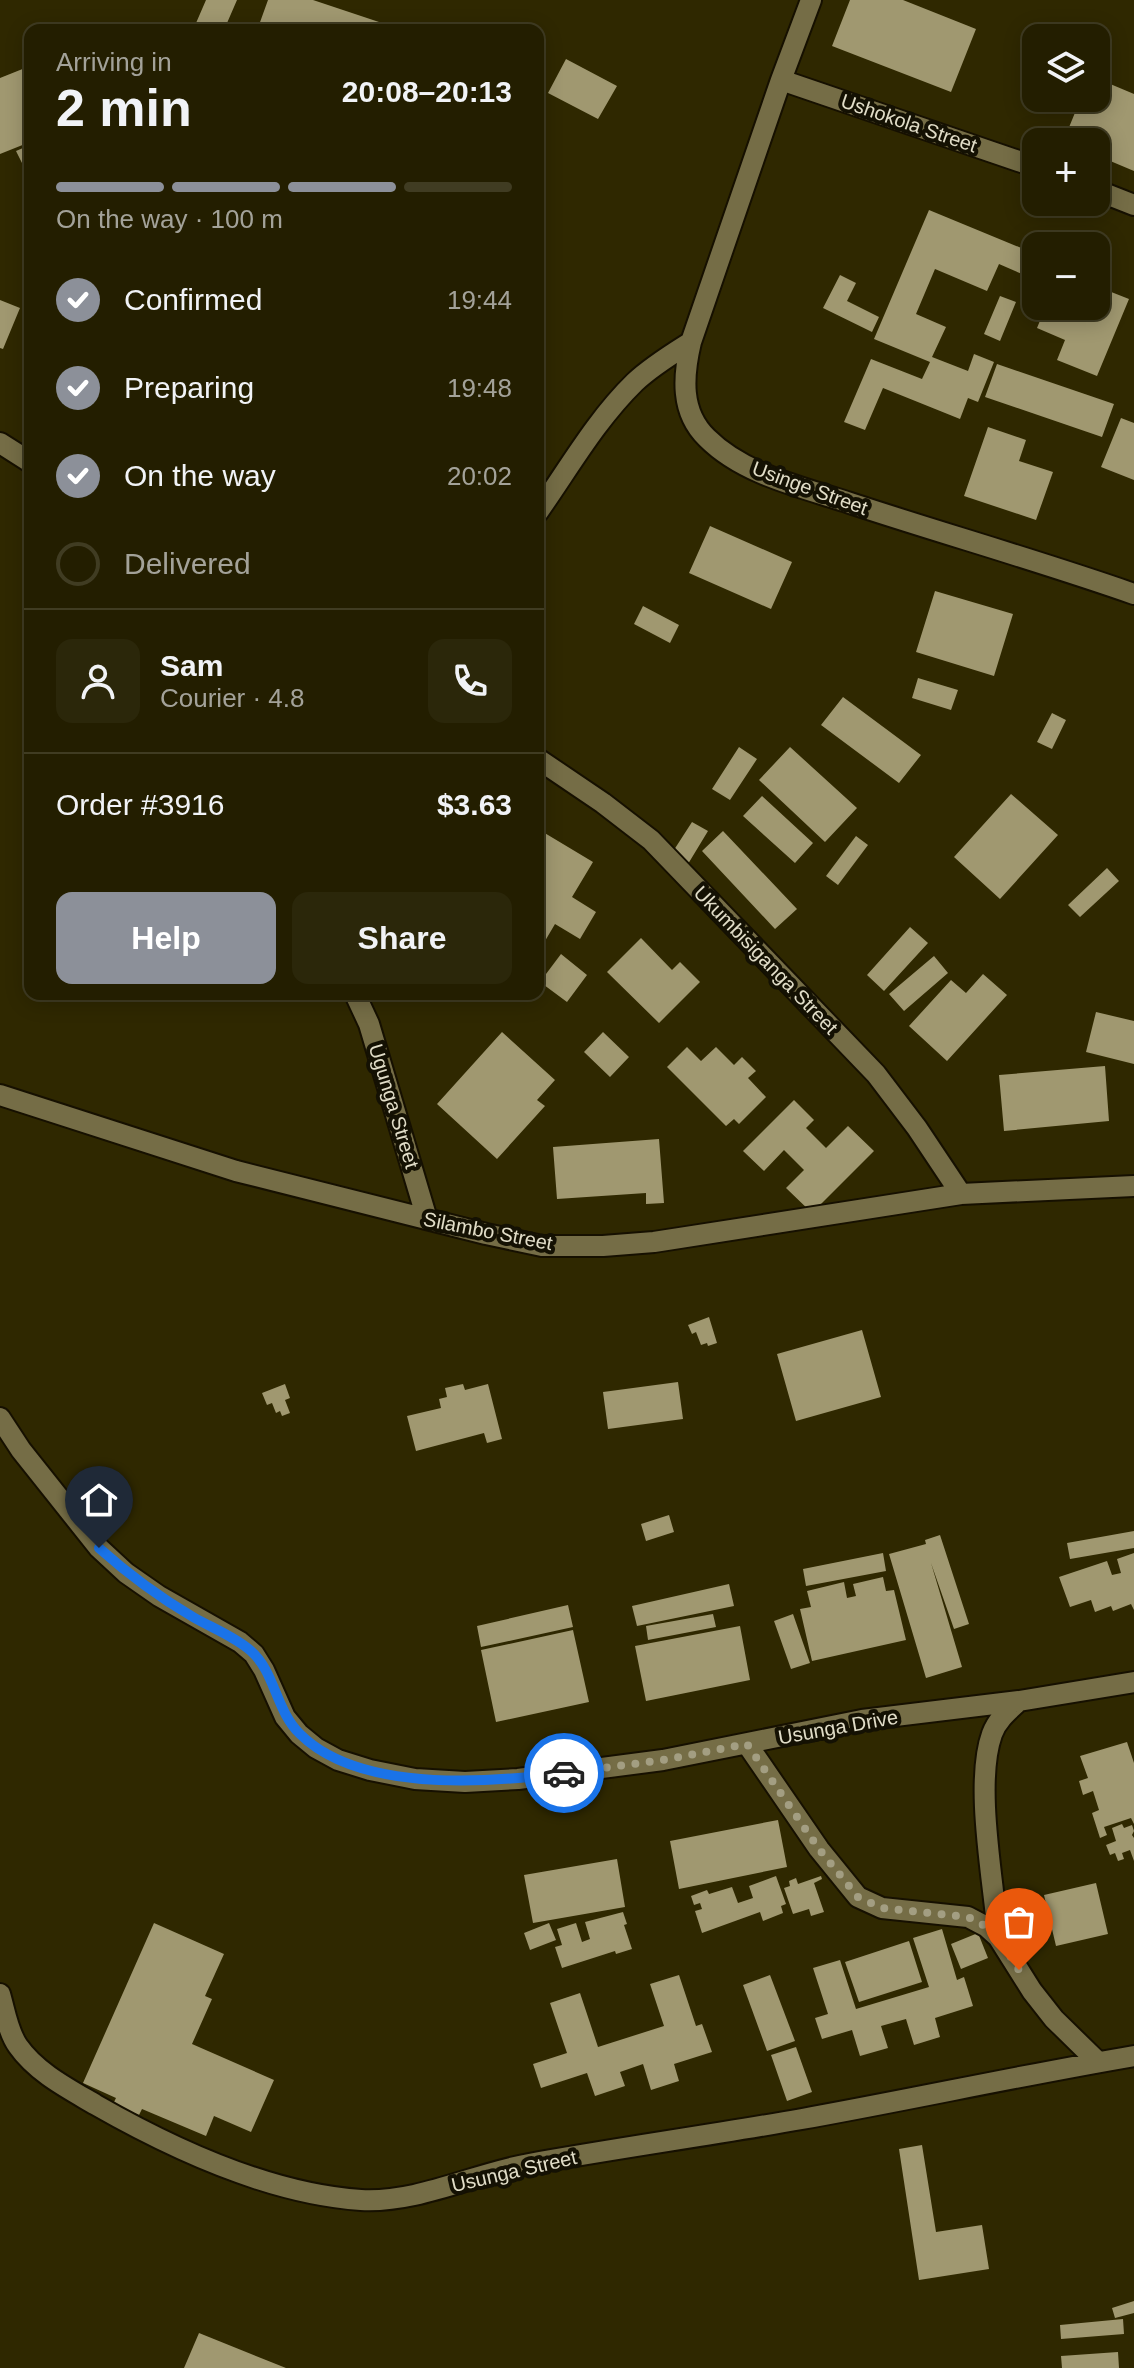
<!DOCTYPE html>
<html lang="en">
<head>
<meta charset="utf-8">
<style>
  body { margin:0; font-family:Helvetica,sans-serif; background:#2b270a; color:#f1f3f6; height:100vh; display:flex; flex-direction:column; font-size:30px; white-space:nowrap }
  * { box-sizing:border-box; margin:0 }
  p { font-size:26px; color:#a3a299 }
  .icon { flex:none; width:44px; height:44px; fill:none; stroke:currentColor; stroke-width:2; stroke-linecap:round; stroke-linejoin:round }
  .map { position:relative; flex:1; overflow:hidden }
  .panel { position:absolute; left:24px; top:24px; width:520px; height:976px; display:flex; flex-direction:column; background:#231e00; border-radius:16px; box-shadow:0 4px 20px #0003,0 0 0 2px #403c22 }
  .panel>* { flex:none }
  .tools { position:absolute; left:1022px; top:24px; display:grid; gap:16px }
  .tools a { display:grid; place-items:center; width:88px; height:88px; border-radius:16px; background:#231e00; box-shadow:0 4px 20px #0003,0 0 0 2px #403c22; font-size:40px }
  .pin { position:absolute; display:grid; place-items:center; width:68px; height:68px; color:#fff; margin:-82px -34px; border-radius:50% 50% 50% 0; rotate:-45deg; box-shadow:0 0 8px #0007 }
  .pin .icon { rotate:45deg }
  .courier { position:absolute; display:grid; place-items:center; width:80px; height:80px; margin:-40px; border:6px solid #1a73e8; border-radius:50%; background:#fff; color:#222; box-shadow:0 2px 10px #0007 }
  .headline em { font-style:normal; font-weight:700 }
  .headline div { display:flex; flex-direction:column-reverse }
  .headline { display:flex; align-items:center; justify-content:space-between; height:136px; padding:0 32px }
  h1 { font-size:52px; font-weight:700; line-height:60px }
  .bar { display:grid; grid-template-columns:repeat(4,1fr); gap:12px 8px; align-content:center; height:96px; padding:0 32px }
  .bar i { height:10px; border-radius:6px; background:#403c22 }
  .bar .selected { background:#8c9099 }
  .bar p { grid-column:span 4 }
  .line { display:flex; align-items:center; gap:20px; padding:0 32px; border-top:2px solid #403c22 }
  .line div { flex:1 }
  .round { display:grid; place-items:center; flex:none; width:84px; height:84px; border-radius:16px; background:#2b270a }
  ol { padding:0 32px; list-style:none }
  li { display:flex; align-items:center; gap:24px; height:88px }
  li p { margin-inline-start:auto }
  li .icon { padding:8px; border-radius:50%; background:#8c9099; color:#fff; stroke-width:4 }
  li:last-child { color:#a3a299 }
  li i { width:44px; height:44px; border:4px solid #403c22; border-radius:50% }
  .primary-button { display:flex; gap:16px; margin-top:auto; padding:16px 32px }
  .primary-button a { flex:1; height:92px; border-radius:16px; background:#8c9099; color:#fff; font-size:32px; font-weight:700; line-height:92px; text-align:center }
  .primary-button a+a { background:#2b270a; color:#f1f3f6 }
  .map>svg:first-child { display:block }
  .building { fill:#a09870 }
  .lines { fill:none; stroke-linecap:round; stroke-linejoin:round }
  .minor-casing { stroke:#161000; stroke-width:24 }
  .minor { stroke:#756d46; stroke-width:20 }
  .done { stroke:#a39e82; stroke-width:8; stroke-dasharray:0 14.4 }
  .route { stroke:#1a73e8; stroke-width:10 }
  .labels { text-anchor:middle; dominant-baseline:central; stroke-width:8; stroke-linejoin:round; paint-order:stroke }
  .street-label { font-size:20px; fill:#e1ddc8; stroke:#141103 }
</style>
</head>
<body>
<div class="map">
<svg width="1134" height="2368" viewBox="0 0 1134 2368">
  <rect width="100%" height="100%" fill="#2f2800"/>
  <path class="building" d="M206,0H237L224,30H193Z
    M268,0H313L403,30H275L259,25Z
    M850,0H903L976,29L951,92L832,46Z
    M566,59L617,86L598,119L548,93Z
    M30,66V142L0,154V78Z
    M1096,78L1134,94V171L1096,155V142H1063L1081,98H1096Z
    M30,145V160L22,163L16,151Z
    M929,210L1031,252L1022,274L999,264L987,291L935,269L916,314L946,327L932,357L968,371L974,354L994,362L978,402L968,398L960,419L883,388L865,430L844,422L871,359L922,379L930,362L874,339Z
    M840,275L856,283L847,301L879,317L872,332L823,308Z
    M1096,286L1129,299L1097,376L1057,360L1065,340L1037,328L1046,306H1096Z
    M1000,296L1016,302L1000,341L984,334Z
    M0,300L20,308L3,349L0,348Z
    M997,364L1114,404L1102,437L985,397Z
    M1121,418L1134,423V480L1101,467Z
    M988,427L1026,440L1019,461L1053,472L1036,520L964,496Z
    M710,526L792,562L771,609L689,573Z
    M935,591L1013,614L994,676L916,652Z
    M643,606L679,625L670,643L634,624Z
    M918,678L958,690L951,710L912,698Z
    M843,697L921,755L899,783L821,725Z
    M1052,713L1066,720L1052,749L1037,742Z
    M739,747L757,759L730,800L712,789Z
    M790,747L857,808L825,842L759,780Z
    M1011,794L1058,835L1000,899L954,857Z
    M762,796L813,843L795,863L743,816Z
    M692,822L708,831L688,864L672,853Z
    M538,829L593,862L572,897L596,912L580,939L555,924L545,941L538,937Z
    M723,831L797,909L775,929L702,851Z
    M856,836L868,845L838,885L826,876Z
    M1107,868L1119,881L1080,917L1068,905Z
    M910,927L928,943L884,991L867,975Z
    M641,938L672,970L680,962L700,982L659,1023L607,972Z
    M561,954L587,975L567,1002L540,982Z
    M934,956L948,973L904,1011L889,994Z
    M983,974L1007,995L947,1061L909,1026L951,980L966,993Z
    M1096,1012L1134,1021V1064L1086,1052Z
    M502,1032L555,1080L537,1100L545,1106L497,1159L437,1104Z
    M603,1032L629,1057L610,1077L584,1052Z
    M687,1047L701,1061L716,1047L734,1065L742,1057L756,1071L748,1078L766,1097L739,1124L734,1119L726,1126L667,1067Z
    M1105,1066L1109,1121L1004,1131L999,1075Z
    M794,1100L814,1120L806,1128L826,1148L848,1126L874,1151L812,1213L786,1188L804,1170L784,1150L764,1171L743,1151Z
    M659,1139L664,1203L646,1204V1193L557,1199L553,1147Z
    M709,1317L717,1343L708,1346L707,1343L701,1345L696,1332L692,1334L688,1325Z
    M862,1330L881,1397L796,1421L777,1354Z
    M678,1382L683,1419L608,1429L603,1392Z
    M285,1384L290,1398L285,1400L290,1413L282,1416L280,1411L276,1413L272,1403L267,1405L262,1393Z
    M463,1384L465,1390L488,1384L502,1439L487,1443L484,1433L416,1451L407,1416L441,1408L439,1399L447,1397L445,1388Z
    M669,1515L674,1532L646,1541L641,1524Z
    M1134,1531V1548L1070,1559L1067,1543Z
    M940,1535L969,1624L954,1629L931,1563L962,1667L926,1678L889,1554L926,1544L925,1540Z
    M883,1553L886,1571L806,1586L803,1569Z
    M1134,1553V1610L1131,1604L1113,1611L1111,1606L1095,1612L1091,1600L1070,1607L1059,1577L1107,1561L1112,1575L1121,1573L1117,1559Z
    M883,1577L886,1591L894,1590L906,1640L812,1661L800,1609L811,1607L807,1591L844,1582L847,1598L856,1596L853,1584Z
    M729,1584L734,1606L637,1626L632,1606Z
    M568,1605L573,1627L481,1647L477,1626Z
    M713,1614L716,1627L648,1640L646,1626Z
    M793,1614L810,1663L791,1669L774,1621Z
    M740,1626L750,1680L646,1701L635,1646Z
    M573,1630L589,1702L496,1722L481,1650Z
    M1127,1742L1134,1763V1824L1131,1818L1104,1827L1107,1835L1100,1838L1092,1813L1099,1810L1093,1791L1083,1795L1079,1781L1088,1778L1080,1756Z
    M778,1820L787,1867L679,1889L670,1841Z
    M1122,1824L1124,1828L1132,1825L1134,1831L1132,1835L1134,1838V1861L1130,1850L1122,1853L1124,1859L1118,1861L1115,1853L1110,1855L1106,1845L1116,1841L1112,1828Z
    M617,1859L625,1907L533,1923L524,1875Z
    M776,1876L786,1904L781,1906L783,1913L763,1921L760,1912L702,1933L695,1911L702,1909L700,1903L694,1905L691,1896L707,1890L709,1894L732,1887L738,1903L753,1898L749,1886Z
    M821,1876L822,1879L814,1883L824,1912L811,1916L809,1909L793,1914L784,1888L790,1886L789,1881L796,1878L798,1884Z
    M1096,1883L1108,1934L1056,1946L1044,1895Z
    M623,1912L627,1924L624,1925L632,1949L616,1954L615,1951L562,1968L555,1947L562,1945L557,1929L576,1923L582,1942L590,1939L585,1922Z
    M154,1923L224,1954L205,1996L212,1999L192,2044L274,2080L251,2132L214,2116L206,2136L142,2109L139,2115L113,2104L116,2098L83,2083Z
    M549,1923L556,1940L530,1950L524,1933Z
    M942,1929L957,1980L964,1977L973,2006L935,2018L940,2037L914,2045L906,2019L881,2026L888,2048L860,2056L852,2030L822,2039L815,2018L828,2014L813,1968L840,1960L856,2009L929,1987L913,1938Z
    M978,1933L988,1958L961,1969L951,1944Z
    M909,1941L922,1982L859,2002L845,1962Z
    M679,1975L696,2026L702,2024L712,2052L674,2064L679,2081L651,2090L643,2064L620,2072L625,2086L595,2096L587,2073L541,2088L533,2064L567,2053L550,2003L580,1993L598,2047L664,2026L650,1984Z
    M770,1975L795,2041L767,2051L743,1985Z
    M796,2047L812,2092L787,2101L771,2055Z
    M922,2145L936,2232L982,2225L989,2269L919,2280L899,2149Z
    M1134,2301V2313L1115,2318L1112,2308Z
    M1123,2319L1124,2334L1061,2339L1060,2325Z
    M199,2333L286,2368H184Z
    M1118,2352L1119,2368H1062L1061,2356Z"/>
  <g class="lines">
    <defs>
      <path id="minor" d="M811,0L781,80L691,342C683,376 680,412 707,438C744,475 802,487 850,503C944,534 1040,561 1134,594
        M781,80L1036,167
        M1096,190L1134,205
        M0,443L30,462
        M538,512C569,468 596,420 635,382C652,366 672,354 691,342
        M538,759L603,803L651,840L704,895L876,1074L917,1128L961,1194
        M355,994L369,1024L427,1219
        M0,1095L236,1171L486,1234L542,1246H603L654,1242L961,1194L1134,1186
        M0,1418L21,1450L99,1548L126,1573L159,1596L240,1642L254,1654L264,1670L285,1717L299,1734L316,1748L338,1760L370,1770L415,1779L465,1782L518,1779L663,1760L862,1720L1019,1701L1134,1682
        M747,1744L819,1849L858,1897L882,1908L968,1917L987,1927L998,1937L1032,1991L1054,2019L1098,2062
        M998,1937C994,1883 974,1784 992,1734C997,1720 1008,1711 1019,1701
        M0,1994C5,2011 8,2032 18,2046C37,2073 69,2089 96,2105C173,2149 271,2194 361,2200C418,2203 473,2174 529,2164C619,2148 711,2135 802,2119C913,2099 1023,2075 1134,2056"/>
    </defs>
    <use href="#minor" class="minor-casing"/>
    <use href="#minor" class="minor"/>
  </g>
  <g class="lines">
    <path class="done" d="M564,1773L663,1760L747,1744L819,1849L858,1897L882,1908L968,1917L987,1927L998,1937L1019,1970"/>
    <path class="route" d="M99,1548C128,1574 159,1597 193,1617C212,1628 234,1636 251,1651C275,1672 276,1711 300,1734C359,1793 488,1783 564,1773"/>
  </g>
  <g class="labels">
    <g class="street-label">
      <text transform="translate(909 123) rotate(19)">Ushokola Street</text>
      <text transform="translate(810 488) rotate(20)">Usinge Street</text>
      <text transform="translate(766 960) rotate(46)">Ukumbisiganga Street</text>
      <text transform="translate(394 1106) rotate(73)">Ugunga Street</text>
      <text transform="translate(488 1231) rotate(11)">Silambo Street</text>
      <text transform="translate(838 1727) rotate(-10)">Usunga Drive</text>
      <text transform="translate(514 2171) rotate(-13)">Usunga Street</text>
    </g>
  </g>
</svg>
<div class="tools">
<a><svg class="icon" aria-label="layers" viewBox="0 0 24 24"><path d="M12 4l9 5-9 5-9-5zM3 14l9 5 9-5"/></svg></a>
<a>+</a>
<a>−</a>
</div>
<div class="pin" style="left:1019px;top:1970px;background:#ea580c"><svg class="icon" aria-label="bag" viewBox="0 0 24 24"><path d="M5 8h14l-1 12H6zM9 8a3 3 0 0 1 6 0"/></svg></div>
<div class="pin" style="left:99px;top:1548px;background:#1f2937"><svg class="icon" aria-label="home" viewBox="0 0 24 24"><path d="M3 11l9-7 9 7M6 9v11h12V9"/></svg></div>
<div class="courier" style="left:564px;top:1773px"><svg class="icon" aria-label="car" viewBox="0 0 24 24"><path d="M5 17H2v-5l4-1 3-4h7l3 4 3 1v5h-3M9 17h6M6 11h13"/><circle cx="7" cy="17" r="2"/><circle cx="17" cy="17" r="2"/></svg></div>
<section class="panel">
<div class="headline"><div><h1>2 min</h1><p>Arriving in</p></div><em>20:08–20:13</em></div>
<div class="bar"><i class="selected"></i><i class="selected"></i><i class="selected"></i><i></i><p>On the way · 100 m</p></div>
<ol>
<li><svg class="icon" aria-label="check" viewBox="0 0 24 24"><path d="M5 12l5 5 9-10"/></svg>Confirmed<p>19:44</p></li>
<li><svg class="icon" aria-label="check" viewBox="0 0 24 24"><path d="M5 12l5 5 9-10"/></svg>Preparing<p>19:48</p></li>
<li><svg class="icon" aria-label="check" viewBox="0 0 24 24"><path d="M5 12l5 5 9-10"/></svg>On the way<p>20:02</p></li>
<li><i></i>Delivered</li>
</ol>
<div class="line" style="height:144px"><a class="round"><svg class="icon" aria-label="person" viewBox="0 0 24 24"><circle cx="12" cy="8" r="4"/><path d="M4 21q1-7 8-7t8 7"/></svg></a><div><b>Sam</b><p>Courier · 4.8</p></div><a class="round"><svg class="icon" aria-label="phone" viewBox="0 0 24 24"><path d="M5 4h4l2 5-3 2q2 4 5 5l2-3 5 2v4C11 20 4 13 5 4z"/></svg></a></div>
<div class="line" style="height:104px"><div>Order #3916</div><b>$3.63</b></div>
<div class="primary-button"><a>Help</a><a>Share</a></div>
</section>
</div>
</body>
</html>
